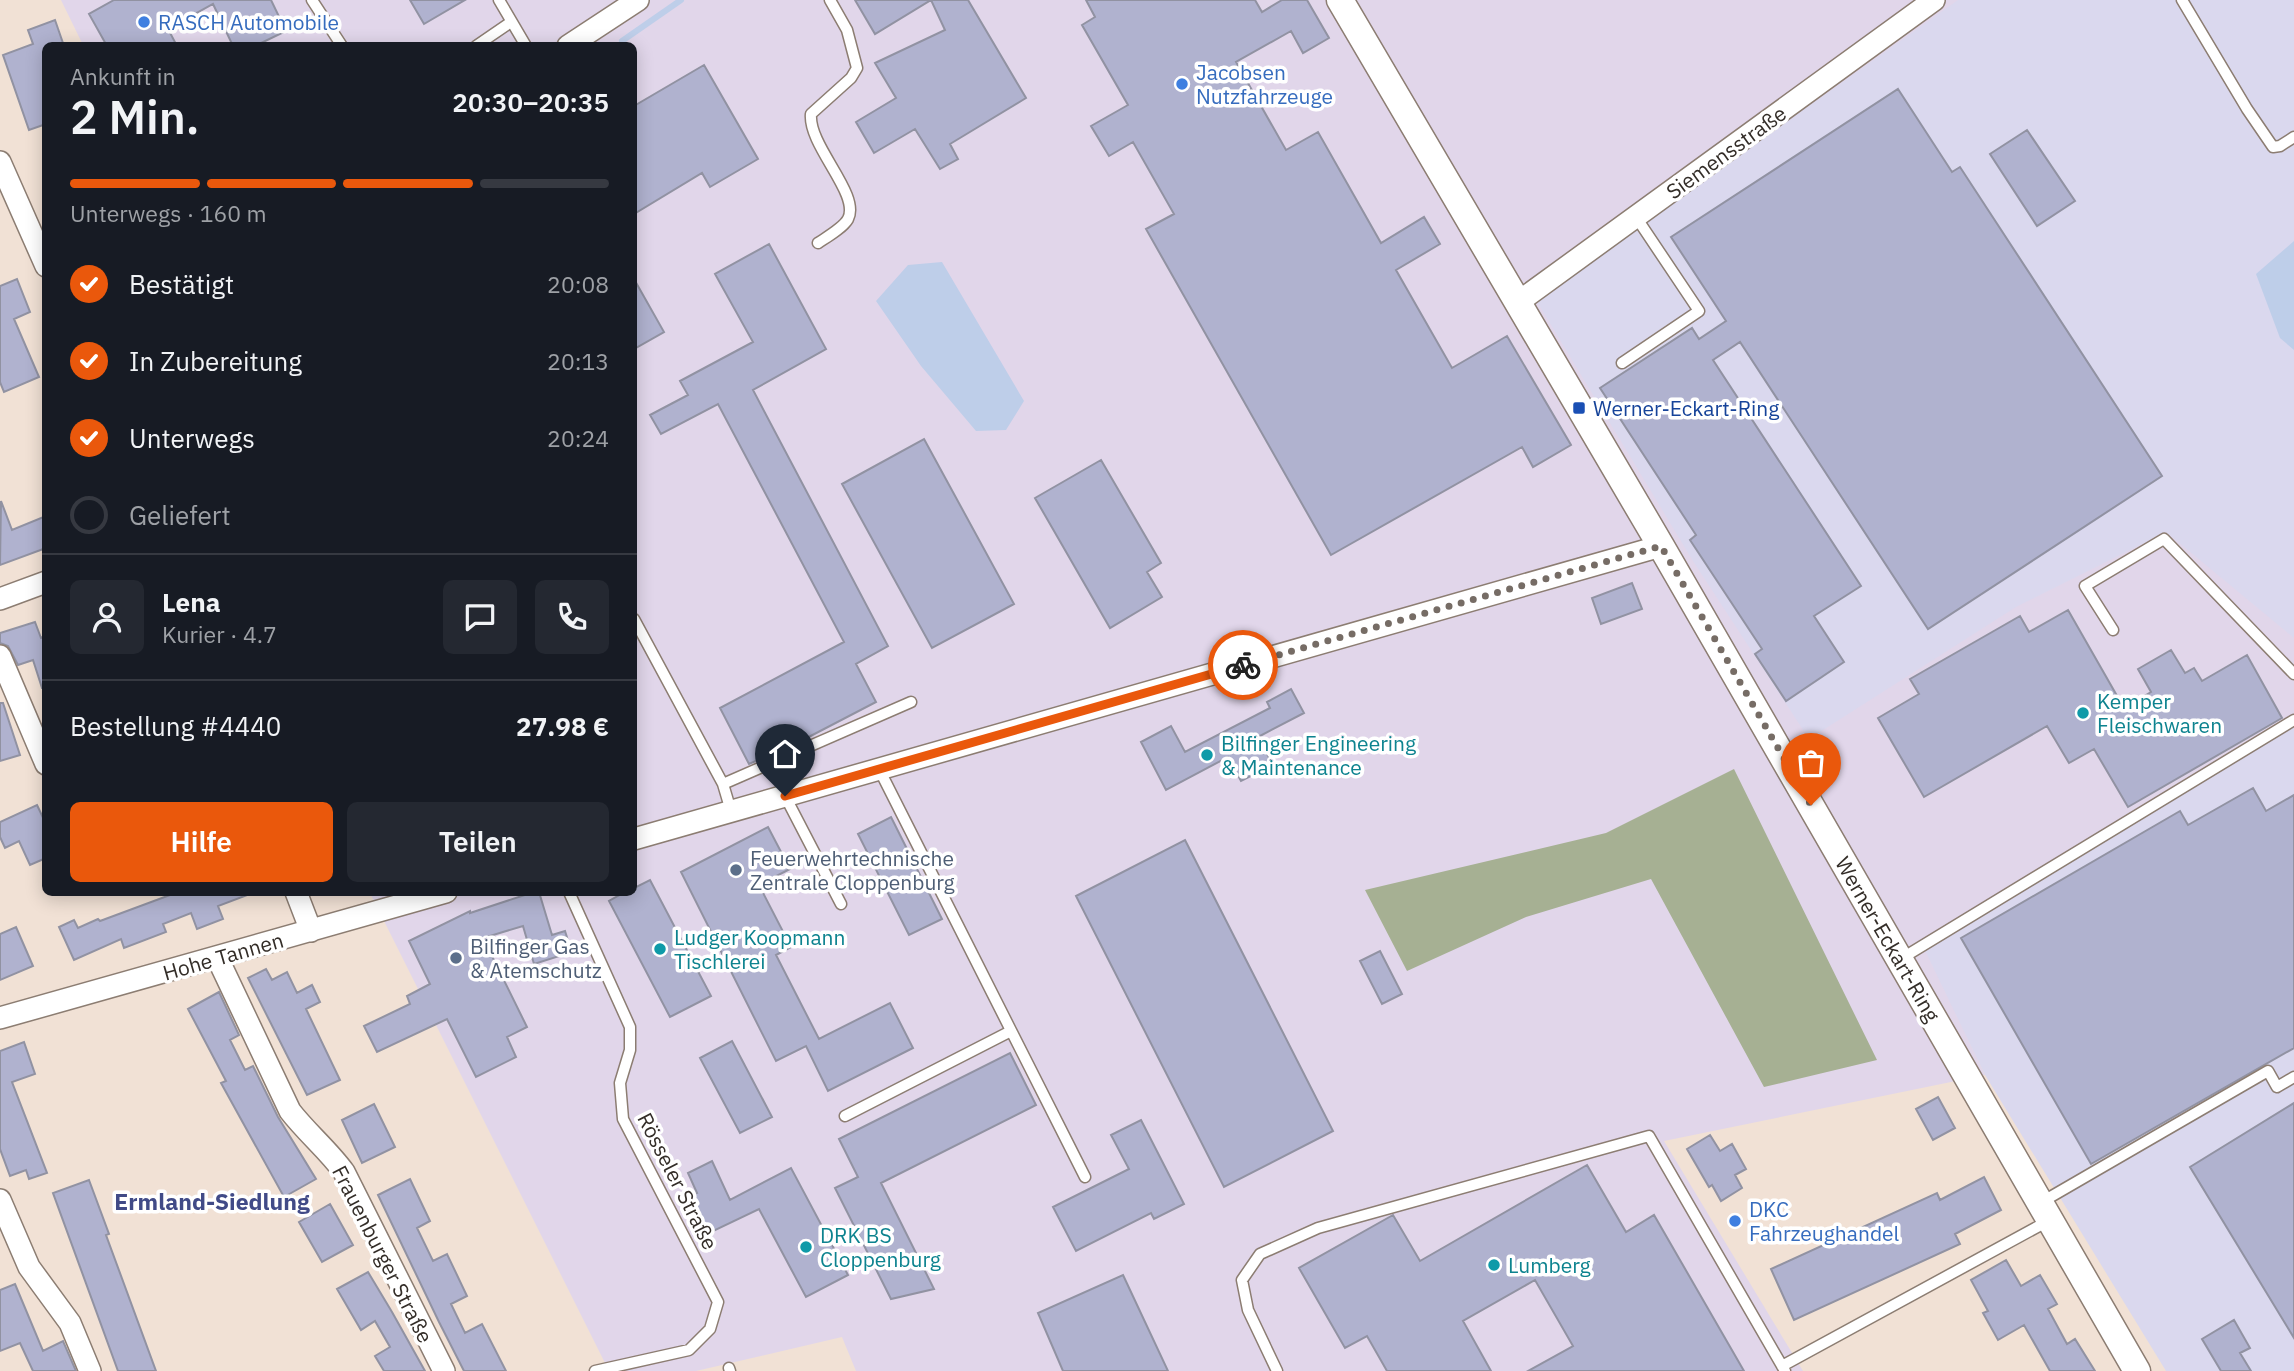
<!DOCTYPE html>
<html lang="de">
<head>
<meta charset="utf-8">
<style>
  body { margin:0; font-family:"IBM Plex Sans",sans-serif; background:#242831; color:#f1f3f6; height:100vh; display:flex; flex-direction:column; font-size:26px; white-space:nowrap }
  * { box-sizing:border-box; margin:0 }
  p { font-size:23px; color:#9ea1a6 }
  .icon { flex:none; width:38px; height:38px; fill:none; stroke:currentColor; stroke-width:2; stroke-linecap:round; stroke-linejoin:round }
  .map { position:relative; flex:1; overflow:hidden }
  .drawer { position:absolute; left:42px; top:42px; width:595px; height:854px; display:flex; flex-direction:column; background:#171b24; border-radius:10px; box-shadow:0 4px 18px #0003 }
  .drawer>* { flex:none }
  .pin { position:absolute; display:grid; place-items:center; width:60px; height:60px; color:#fff; margin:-72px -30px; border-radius:50% 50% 50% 0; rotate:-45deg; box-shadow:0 0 7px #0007 }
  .pin .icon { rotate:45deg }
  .courier { position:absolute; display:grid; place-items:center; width:70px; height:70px; margin:-35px; border:5px solid #ea580c; border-radius:50%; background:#fff; color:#222; box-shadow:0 2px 9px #0007 }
  .headline em { font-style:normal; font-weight:600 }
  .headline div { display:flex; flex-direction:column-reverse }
  .headline { display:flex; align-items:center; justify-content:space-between; height:119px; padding:0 28px }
  h1 { font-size:46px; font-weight:600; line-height:52px }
  .bar { display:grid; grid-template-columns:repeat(4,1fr); gap:10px 7px; align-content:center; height:84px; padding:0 28px }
  .bar i { height:9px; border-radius:5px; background:#363941 }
  .bar .on { background:#ea580c }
  .bar p { grid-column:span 4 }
  .line { display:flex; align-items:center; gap:18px; padding:0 28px; border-top:2px solid #363941 }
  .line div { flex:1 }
  .round { display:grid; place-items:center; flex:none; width:74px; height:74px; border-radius:10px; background:#242831 }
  ol { padding:0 28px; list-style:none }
  li { display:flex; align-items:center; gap:21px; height:77px }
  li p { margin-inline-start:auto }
  li .icon { padding:7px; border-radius:50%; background:#ea580c; color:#fff; stroke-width:4 }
  li:last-child { color:#9ea1a6 }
  li i { width:38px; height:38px; border:4px solid #363941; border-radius:50% }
  .button { display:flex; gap:14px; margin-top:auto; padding:14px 28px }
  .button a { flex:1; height:80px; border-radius:10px; background:#ea580c; color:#fff; font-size:28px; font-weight:600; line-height:80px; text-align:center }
  .button a+a { background:#242831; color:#f1f3f6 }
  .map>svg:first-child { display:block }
  .commercial { fill:#e1d6ea }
  .industrial { fill:#dad8ee }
  .forest { fill:#a6b093 }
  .water { fill:#becee9 }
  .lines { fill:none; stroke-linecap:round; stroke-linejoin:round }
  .stream { stroke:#becee9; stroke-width:6 }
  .building { fill:#b0b2cf; stroke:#9192a2; stroke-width:2 }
  .service-casing { stroke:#8c7d72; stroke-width:13 }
  .minor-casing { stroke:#8c7d72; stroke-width:24 }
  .tertiary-casing { stroke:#8c7d72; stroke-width:29 }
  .service { stroke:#fff; stroke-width:10 }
  .minor { stroke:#fff; stroke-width:21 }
  .tertiary { stroke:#fff; stroke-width:26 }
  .done { stroke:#766c65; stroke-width:7; stroke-dasharray:0 12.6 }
  .route { stroke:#ea580c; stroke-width:9 }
  .shop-dot { fill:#3f7fe0; stroke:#fff; stroke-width:2.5 }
  .transit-dot { fill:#1a4fb4; stroke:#fff; stroke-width:2.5 }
  .culture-dot { fill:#0f9aa8; stroke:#fff; stroke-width:2.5 }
  .service-dot { fill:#5c6f8a; stroke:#fff; stroke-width:2.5 }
  .labels { text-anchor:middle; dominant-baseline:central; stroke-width:7; stroke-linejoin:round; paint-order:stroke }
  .shop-label { font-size:21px; fill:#366cbe; stroke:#fff; text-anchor:start }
  .street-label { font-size:21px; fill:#332d28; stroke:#fff }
  .transit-label { font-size:21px; fill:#164399; stroke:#fff; text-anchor:start }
  .culture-label { font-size:21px; fill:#0d838f; stroke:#fff; text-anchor:start }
  .service-label { font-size:21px; fill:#4e5e75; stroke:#fff; text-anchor:start }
  .neighbourhood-label { font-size:23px; font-weight:bold; fill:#414a87; stroke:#fff }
</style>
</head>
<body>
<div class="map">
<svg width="2294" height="1371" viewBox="0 0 2294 1371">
  <rect width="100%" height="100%" fill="#f1e1d5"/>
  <path class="commercial" d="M61,0H2294V715L1922,941L1985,1075L1664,1141L1803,1371H856L842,1337L696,1371H609L370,893L634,892V46L83,45Z"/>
  <path class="industrial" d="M1958,0H2294V638L2166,532L2016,607L1809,739L1693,561L1536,300Z
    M2294,715V1371H2166L1985,1075L1921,942Z"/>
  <path class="forest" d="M1734,769L1877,1060L1764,1087L1651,879L1526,917L1407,971L1365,890L1606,833Z"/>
  <path class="water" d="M2294,241V350L2280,338L2256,274Z
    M942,262L1024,401L1006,430L976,431L921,366L876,301L908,265Z"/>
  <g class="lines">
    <path class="stream" d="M622,41L681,0"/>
  </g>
  <path class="building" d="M114,0H271L286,31L255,46H233L213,4L168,29L177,46H107L89,14Z
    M410,0H465L424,24Z
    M855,0H931L875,34Z
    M931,0H968L1026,98L950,144L958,159L940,169L915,129L874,153L856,122L896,98L875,63L945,30Z
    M1086,0H1255L1262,12L1282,0H1307L1329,38L1303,53L1291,31L1236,62L1286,150L1318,132L1381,243L1424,217L1440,244L1396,270L1452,368L1507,336L1571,445L1533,467L1522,447L1331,555L1146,229L1174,214L1133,142L1109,156L1091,126L1128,105L1082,25L1095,17Z
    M55,20L64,46H46V124L29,130L3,55L33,44L28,30Z
    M704,65L758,159L710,187L702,173L634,214V106Z
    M1898,89L1952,172L1960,167L2162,476L1928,629L1740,342L1713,360L1861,586L1814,616L1844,662L1786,701L1755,654L1762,649L1690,540L1696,535L1600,388L1692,328L1699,339L1726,321L1671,237Z
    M2027,130L2075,201L2037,226L1990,154Z
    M769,244L826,349L753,390L888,646L856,664L876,702L801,741L749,764L720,708L844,642L718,404L661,434L650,415L688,395L680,381L753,342L715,274Z
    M17,279L30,312L14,319L39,377L4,392L0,382V286Z
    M634,279L664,332L634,349Z
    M924,439L1014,604L932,648L842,484Z
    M1101,460L1161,563L1147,572L1162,597L1110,628L1035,498Z
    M1,501L12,530L46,516V548L0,565Z
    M1632,583L1642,609L1601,624L1592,598Z
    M2068,610L2124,708L2151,692L2138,669L2171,650L2185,673L2194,668L2202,681L2247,655L2282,718L2128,807L2094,749L2069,763L2047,726L1924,797L1878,718L1919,694L1910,679L2020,616L2029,632Z
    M35,622L41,638L46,636V688H42L33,660L18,665L8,646L0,643V633Z
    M1291,689L1304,713L1258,737L1273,765L1241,781L1228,757L1166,790L1141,742L1171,726L1185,752L1270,708L1267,702Z
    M0,703H3L20,755L0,761Z
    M2253,788L2266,811L2294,795V1048L2091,1164L1961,938L2180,811L2188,825Z
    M37,805L46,824V858L30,865L19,841L5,848L0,837V822Z
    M891,817L942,919L909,935L858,834Z
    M768,827L790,869L759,885L791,947L776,955L819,1039L890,1003L913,1048L828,1091L806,1046L776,1061L681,872Z
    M1185,840L1333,1131L1224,1187L1076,896Z
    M650,880L711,996L670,1017L609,901L625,892H634V888Z
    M178,892H249L250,894L218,906L223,919L197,929L191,913L163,924L166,932L124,948L121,939L74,960L59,927L74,920L78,928L98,919L100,921Z
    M534,892H539L552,935L565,931L571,950L569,953L534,964L523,926L483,938L527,1027L507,1037L516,1057L476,1077L447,1019L377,1052L364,1026L410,1004L407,996L430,984L409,941L470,911V913Z
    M16,927L33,966L0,980V934Z
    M1380,951L1402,994L1382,1004L1360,961Z
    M266,969L272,980L287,972L297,993L312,985L320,1002L306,1009L340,1080L307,1095L248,978Z
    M219,992L239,1035L230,1040L245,1070L253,1066L278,1117L316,1179L284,1197L221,1083L226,1081L188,1009Z
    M732,1041L772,1117L740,1133L700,1058Z
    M24,1042L35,1074L12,1082L47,1173L29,1179L26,1170L10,1176L0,1149V1051Z
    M1010,1053L1036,1105L881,1183L934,1289L891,1299L835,1188L858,1177L839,1139Z
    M1938,1097L1955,1128L1933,1140L1916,1109Z
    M2294,1103V1338L2190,1167Z
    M374,1104L395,1147L362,1163L342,1120Z
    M1141,1120L1184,1204L1154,1219L1151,1213L1076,1251L1053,1207L1129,1169L1111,1135Z
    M1710,1135L1720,1151L1732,1144L1746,1169L1735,1175L1742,1188L1721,1201L1712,1185L1709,1187L1687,1149Z
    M712,1161L730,1200L791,1168L848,1275L806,1297L759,1209L707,1234L689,1196L697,1193L688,1173Z
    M1587,1165L1626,1232L1654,1215L1744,1371H1528L1573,1346L1535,1280L1463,1321L1491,1371H1387L1367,1336L1345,1348L1299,1268L1393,1215L1420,1261Z
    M1984,1177L2001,1210L1955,1234L1960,1244L1794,1320L1771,1269L1937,1193L1940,1200Z
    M410,1179L430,1221L417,1228L433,1261L447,1254L467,1296L451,1304L465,1333L482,1324L506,1371H464L439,1322L378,1195Z
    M89,1180L109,1234L106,1235L156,1371H118L53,1193Z
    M330,1204L353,1245L322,1262L299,1222Z
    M2006,1260L2021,1286L2040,1275L2057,1304L2048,1309L2067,1344L2075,1339L2095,1371H2050L2024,1325L1998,1340L1983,1313L1988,1311L1971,1280Z
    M368,1272L392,1312L425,1371H384L375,1356L390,1347L375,1321L361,1330L337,1289Z
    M1123,1275L1168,1371H1063L1038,1313Z
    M15,1284L43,1351L63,1341L76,1371H33L20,1343L0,1351V1290Z
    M2234,1320L2250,1348L2240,1353L2251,1371H2221L2202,1339Z"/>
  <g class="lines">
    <defs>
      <path id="service" d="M312,0L342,46
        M499,0L526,46
        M2182,0L2247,109L2273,147L2280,146L2294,137
        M476,46L511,22
        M818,243C827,237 843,228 848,219C861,194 808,146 811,114L851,78L857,68L847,30L830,0
        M1622,363L1699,311L1636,217
        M634,619L723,784L731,811
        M2113,630L2085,586L2164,539L2294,674
        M879,769L1085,1177
        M723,784L911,702
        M785,796L841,904
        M569,892L630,1027V1050L620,1083L623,1119L718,1302L710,1329L689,1350L595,1371
        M1899,960L2294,720
        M845,1116L1011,1031
        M2040,1203L2268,1071L2277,1087L2294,1077
        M1782,1366L2050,1220
        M729,1368L730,1371
        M1277,1371L1248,1310L1242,1280L1260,1254L1318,1228L1649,1136L1785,1371"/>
      <path id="minor" d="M568,46L638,0
        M0,162L46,266
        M1517,303L1934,0
        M0,599L46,582
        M0,656L46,764
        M634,839L1661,546
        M296,892L311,931
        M217,957L290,1111C307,1133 328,1150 344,1172L444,1371
        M0,1018L446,892
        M0,1200L29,1267L70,1323L90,1371"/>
      <path id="tertiary" d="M1340,0L1661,546L2137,1371"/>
    </defs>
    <use href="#service" class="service-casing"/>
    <use href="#minor" class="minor-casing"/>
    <use href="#tertiary" class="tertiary-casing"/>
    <use href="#service" class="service"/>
    <use href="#minor" class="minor"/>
    <use href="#tertiary" class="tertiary"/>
  </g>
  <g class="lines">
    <path class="done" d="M1243,665L1661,546L1811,805"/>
    <path class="route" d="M785,796L1243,665"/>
  </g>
  <g class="shop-dot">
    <circle cx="144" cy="22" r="7"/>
    <circle cx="1182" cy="84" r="7"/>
    <circle cx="1735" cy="1221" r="7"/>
  </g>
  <rect class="transit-dot" x="1572" y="401" width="14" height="14" rx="3.5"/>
  <g class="culture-dot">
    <circle cx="2083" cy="713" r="7"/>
    <circle cx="1207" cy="755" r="7"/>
    <circle cx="660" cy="949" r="7"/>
    <circle cx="806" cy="1247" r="7"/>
    <circle cx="1494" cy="1265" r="7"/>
  </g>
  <g class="service-dot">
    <circle cx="736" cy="870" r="7"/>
    <circle cx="456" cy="958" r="7"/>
  </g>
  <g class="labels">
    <g class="shop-label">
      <text x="158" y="22">RASCH Automobile</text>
      <text x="1196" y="72">Jacobsen<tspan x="1196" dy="24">Nutzfahrzeuge</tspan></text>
      <text x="1749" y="1209">DKC<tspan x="1749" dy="24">Fahrzeughandel</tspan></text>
    </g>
    <g class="street-label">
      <text transform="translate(1726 152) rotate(-36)">Siemensstraße</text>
      <text transform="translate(1888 939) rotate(60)">Werner-Eckart-Ring</text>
      <text transform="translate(223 956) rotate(-16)">Hohe Tannen</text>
      <text transform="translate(678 1181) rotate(63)">Rösseler Straße</text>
      <text transform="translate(383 1254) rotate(63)">Frauenburger Straße</text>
    </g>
    <g class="transit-label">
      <text x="1593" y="408">Werner-Eckart-Ring</text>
    </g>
    <g class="culture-label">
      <text x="2097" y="701">Kemper<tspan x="2097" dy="24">Fleischwaren</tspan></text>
      <text x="1221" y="743">Bilfinger Engineering<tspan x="1221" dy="24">&amp; Maintenance</tspan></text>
      <text x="674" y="937">Ludger Koopmann<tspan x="674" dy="24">Tischlerei</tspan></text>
      <text x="820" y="1235">DRK BS<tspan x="820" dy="24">Cloppenburg</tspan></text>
      <text x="1508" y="1265">Lumberg</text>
    </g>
    <g class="service-label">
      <text x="750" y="858">Feuerwehrtechnische<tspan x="750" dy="24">Zentrale Cloppenburg</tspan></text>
      <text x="470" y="946">Bilfinger Gas<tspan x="470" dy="24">&amp; Atemschutz</tspan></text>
    </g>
    <g class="neighbourhood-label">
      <text x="212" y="1201">Ermland-Siedlung</text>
    </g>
  </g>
</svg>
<div class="pin" style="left:1811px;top:805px;background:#ea580c"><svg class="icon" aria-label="bag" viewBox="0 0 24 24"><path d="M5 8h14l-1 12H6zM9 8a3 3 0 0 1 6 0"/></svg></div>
<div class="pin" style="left:785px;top:796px;background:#1f2937"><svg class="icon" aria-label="home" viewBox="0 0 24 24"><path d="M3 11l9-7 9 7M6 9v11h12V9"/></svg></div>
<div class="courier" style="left:1243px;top:665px"><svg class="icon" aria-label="bike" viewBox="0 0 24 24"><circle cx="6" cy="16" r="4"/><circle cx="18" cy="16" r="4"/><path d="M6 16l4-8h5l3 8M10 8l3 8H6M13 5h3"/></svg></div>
<section class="drawer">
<div class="headline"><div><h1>2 Min.</h1><p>Ankunft in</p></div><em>20:30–20:35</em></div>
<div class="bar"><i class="on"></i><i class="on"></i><i class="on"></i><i></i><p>Unterwegs · 160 m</p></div>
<ol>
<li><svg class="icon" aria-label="check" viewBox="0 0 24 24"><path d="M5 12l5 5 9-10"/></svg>Bestätigt<p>20:08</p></li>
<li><svg class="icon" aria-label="check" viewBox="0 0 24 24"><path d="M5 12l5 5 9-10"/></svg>In Zubereitung<p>20:13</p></li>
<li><svg class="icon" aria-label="check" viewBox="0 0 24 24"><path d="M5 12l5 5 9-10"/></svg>Unterwegs<p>20:24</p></li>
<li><i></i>Geliefert</li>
</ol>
<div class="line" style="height:126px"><a class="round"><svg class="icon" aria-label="person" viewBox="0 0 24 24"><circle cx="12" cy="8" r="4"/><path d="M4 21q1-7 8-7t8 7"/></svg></a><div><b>Lena</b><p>Kurier · 4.7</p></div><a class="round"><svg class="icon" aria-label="chat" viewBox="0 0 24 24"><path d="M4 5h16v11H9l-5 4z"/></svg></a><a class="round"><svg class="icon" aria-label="phone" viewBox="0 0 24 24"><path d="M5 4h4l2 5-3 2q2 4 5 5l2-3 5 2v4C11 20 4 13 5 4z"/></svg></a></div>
<div class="line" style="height:91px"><div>Bestellung #4440</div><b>27.98 €</b></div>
<div class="button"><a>Hilfe</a><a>Teilen</a></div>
</section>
</div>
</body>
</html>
